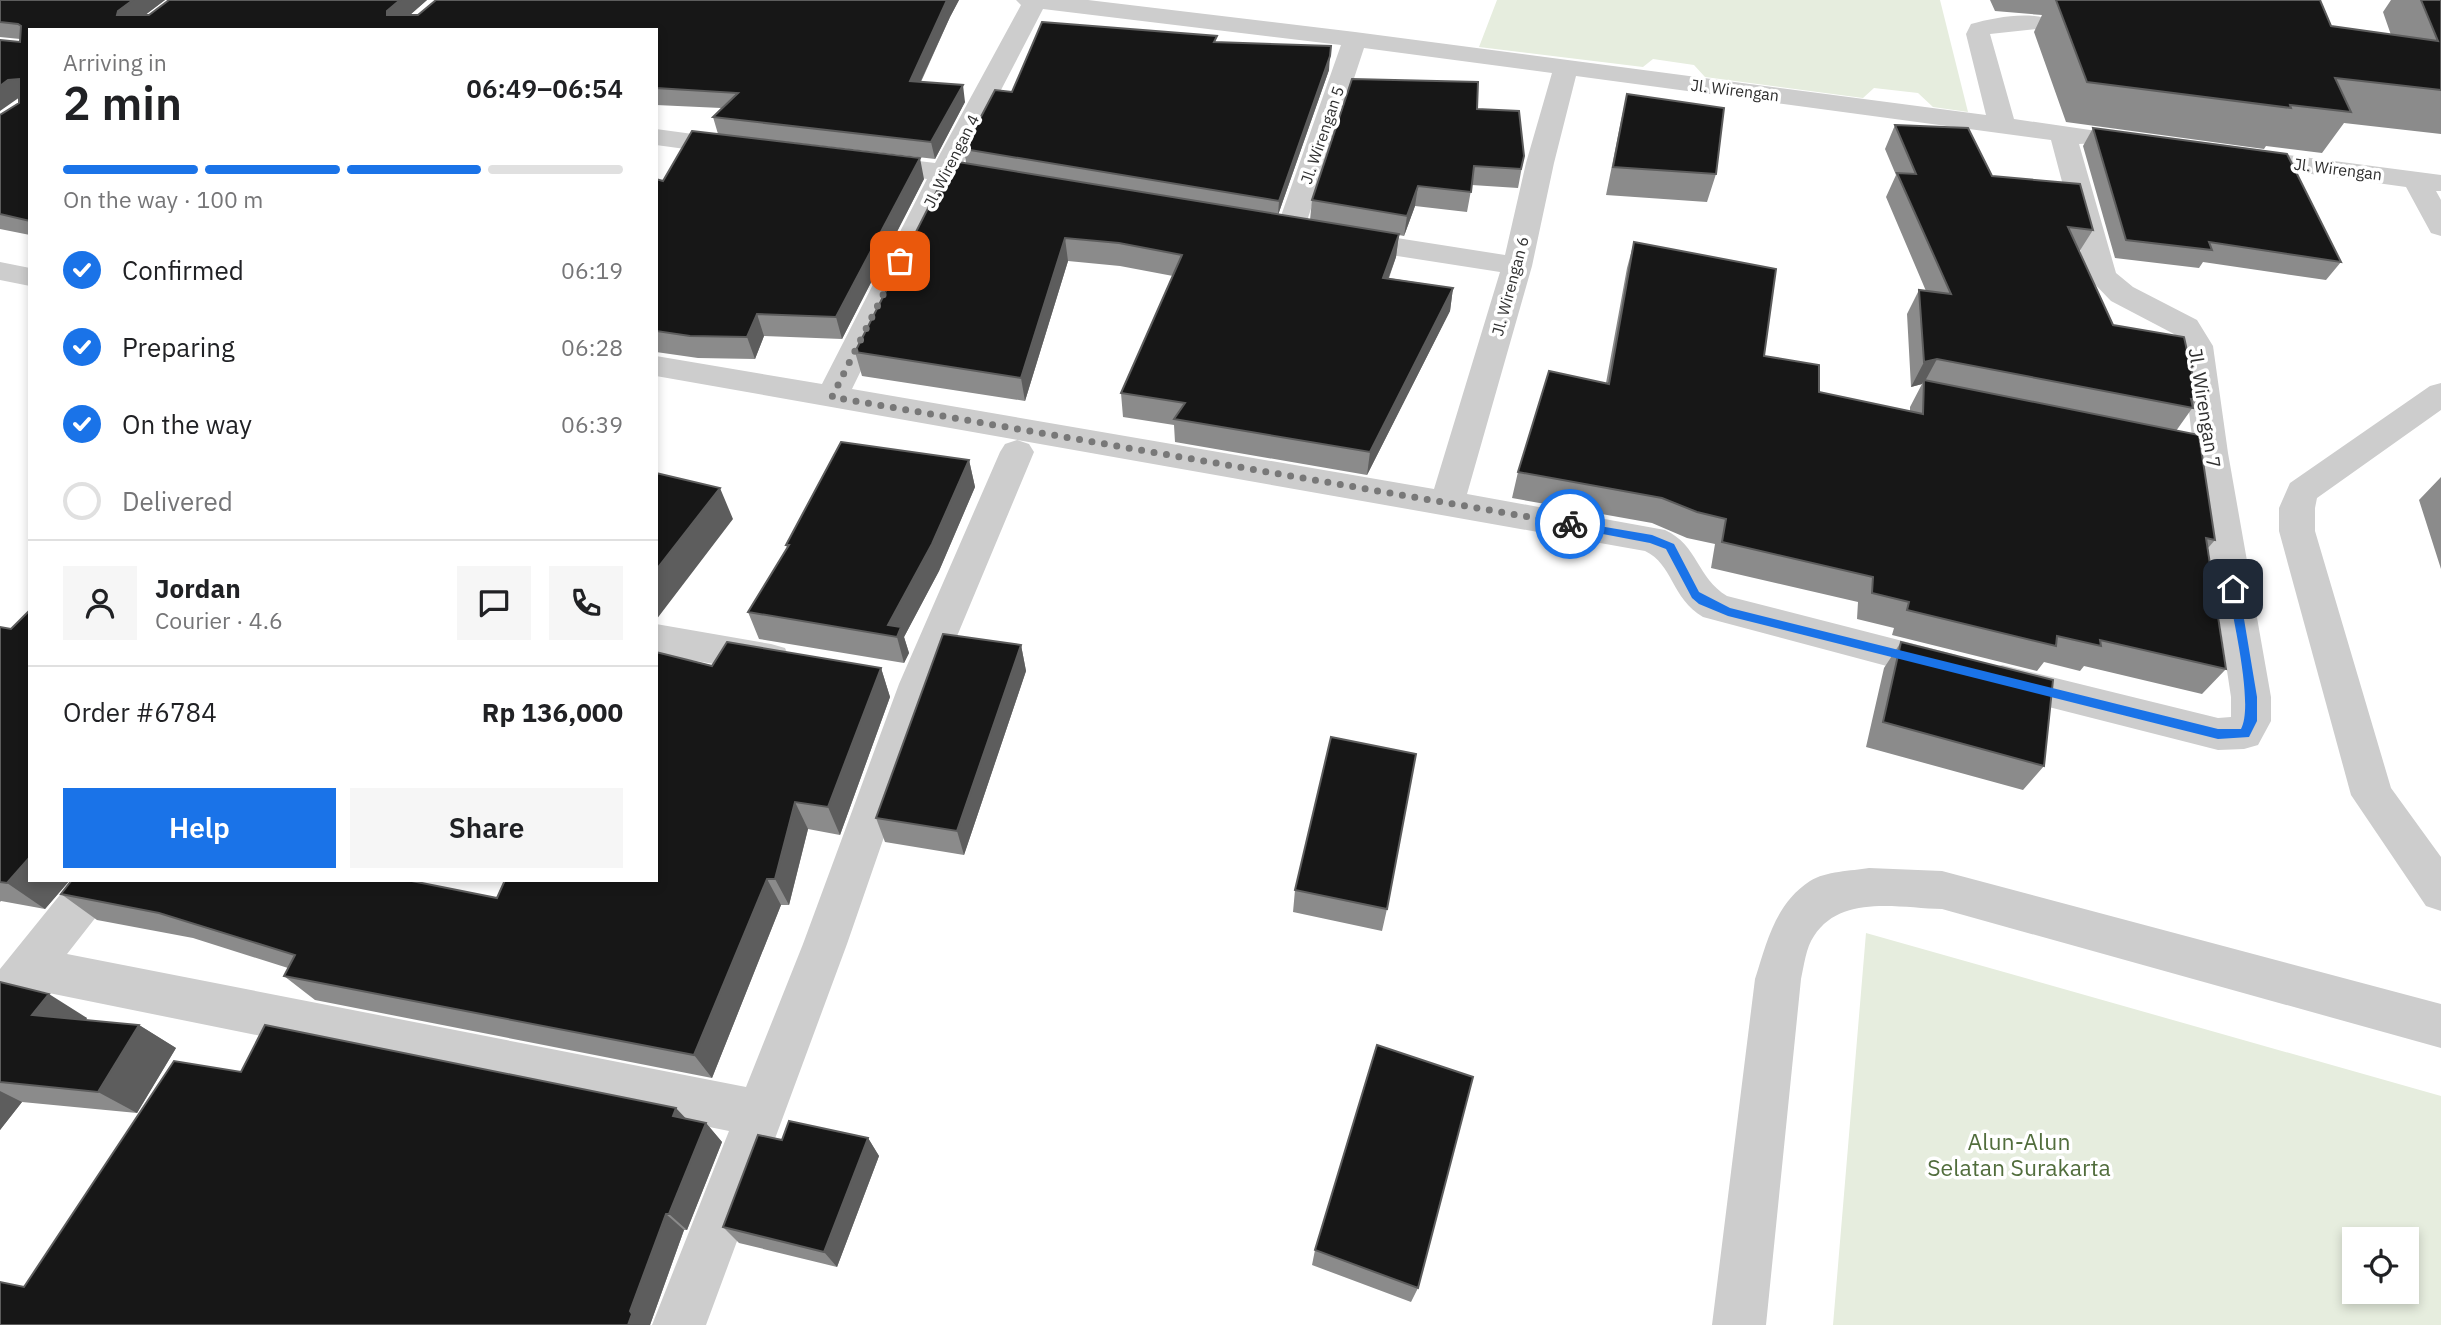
<!DOCTYPE html>
<html lang="en">
<head>
<meta charset="utf-8">
<style>
  body { margin:0; font-family:"IBM Plex Sans",sans-serif; background:#f6f6f6; color:#202124; height:100vh; display:flex; flex-direction:column; font-size:26px; white-space:nowrap }
  * { box-sizing:border-box; margin:0 }
  p { font-size:23px; color:#757577 }
  .icon { flex:none; width:38px; height:38px; fill:none; stroke:currentColor; stroke-width:2; stroke-linecap:round; stroke-linejoin:round }
  .map { position:relative; flex:1; overflow:hidden }
  .side { position:absolute; left:28px; top:28px; width:630px; height:854px; display:flex; flex-direction:column; background:#fff; border-radius:0px; box-shadow:0 4px 10px #0003 }
  .side>* { flex:none }
  .tools { position:absolute; left:2342px; top:1227px; display:grid; gap:14px }
  .tools a { display:grid; place-items:center; width:77px; height:77px; border-radius:0px; background:#fff; box-shadow:0 4px 10px #0003; font-size:35px }
  .pin { position:absolute; display:grid; place-items:center; width:60px; height:60px; color:#fff; margin:-30px; border-radius:14px; box-shadow:0 4px 10px #0006 }
  .courier { position:absolute; display:grid; place-items:center; width:70px; height:70px; margin:-35px; border:5px solid #1a73e8; border-radius:50%; background:#fff; color:#222; box-shadow:0 2px 9px #0007 }
  .headline em { font-style:normal; font-weight:600 }
  .headline div { display:flex; flex-direction:column-reverse }
  .headline { display:flex; align-items:center; justify-content:space-between; height:119px; padding:0 35px }
  h1 { font-size:46px; font-weight:600; line-height:52px }
  .bar { display:grid; grid-template-columns:repeat(4,1fr); gap:10px 7px; align-content:center; height:84px; padding:0 35px }
  .bar i { height:9px; border-radius:5px; background:#e0e0e0 }
  .bar .active { background:#1a73e8 }
  .bar p { grid-column:span 4 }
  .line { display:flex; align-items:center; gap:18px; padding:0 35px; border-top:2px solid #e0e0e0 }
  .line div { flex:1 }
  .round { display:grid; place-items:center; flex:none; width:74px; height:74px; border-radius:0px; background:#f6f6f6 }
  ol { padding:0 35px; list-style:none }
  li { display:flex; align-items:center; gap:21px; height:77px }
  li p { margin-inline-start:auto }
  li .icon { padding:7px; border-radius:50%; background:#1a73e8; color:#fff; stroke-width:4 }
  li:last-child { color:#757577 }
  li i { width:38px; height:38px; border:4px solid #e0e0e0; border-radius:50% }
  .cta { display:flex; gap:14px; margin-top:auto; padding:14px 35px }
  .cta a { flex:1; height:80px; border-radius:0px; background:#1a73e8; color:#fff; font-size:28px; font-weight:600; line-height:80px; text-align:center }
  .cta a+a { background:#f6f6f6; color:#202124 }
  .map>svg:first-child { display:block }
  .green { fill:#e6edde; fill-rule:evenodd }
  .lines { fill:none; stroke-linecap:round; stroke-linejoin:round }
  .minor { fill:#cdcdcd; fill-rule:evenodd }
  .wall { fill:#8b8b8b }
  .shaded-wall { fill:#5d5d5d }
  .building { fill:#171717; stroke:#5d5d5d; stroke-width:2 }
  .route { fill:#1a73e8 }
  .done { stroke:#787878; stroke-width:7; stroke-dasharray:0 12.6 }
  .labels { text-anchor:middle; dominant-baseline:central; stroke-width:7; stroke-linejoin:round; paint-order:stroke }
  .far-street-label { font-size:16px; fill:#303030; stroke:#fff }
  .street-label { font-size:19px; fill:#303030; stroke:#fff }
  .near-park-label { font-size:23px; fill:#516d3c; stroke:#fff }
</style>
</head>
<body>
<div class="map">
<svg width="2441" height="1325" viewBox="0 0 2441 1325">
  <rect width="100%" height="100%" fill="#fff"/>
  <path class="green" d="M1497,0H1940L1968,112L1933,107L1918,93L1874,88L1863,98L1705,77L1694,65L1653,59L1643,67L1479,47Z
    M1866,933L2441,1096V1325H1833ZM2354,1239H2406V1292H2354Z"/>
  <g class="lines">
    <path class="minor" d="M1016,0H1088L1355,32L1986,115L1966,34L1971,24C1993,18 2023,12 2045,18L2048,23L2045,28L1990,34L2014,119L2097,131L2101,137L2097,143L2079,144L2116,273L2133,287L2197,320L2213,346L2228,453L2271,697V721L2258,745L2244,749L2218,750L2002,695L1988,691L1983,680L1988,669L2002,665L2218,718L2231,717V697L2194,453L2181,346L2174,334L2111,301L2087,276L2051,140L1576,76L1554,163L1532,266L1467,494L1665,530C1698,545 1697,578 1727,596L1957,655L1962,666L1957,677L1943,681L1703,617C1671,598 1673,564 1645,551L656,376V356L822,384L927,179L860,169L856,163L860,157L870,155L935,163L1021,5ZM1043,9L1341,45L1276,230L1280,236L1290,239L1300,236L1304,230L1364,48L1552,73L1526,163L1505,255L1346,230L1336,233L1331,239L1336,245L1346,248L1500,272L1434,489L852,389L953,182L997,188L1007,186L1011,180L1007,174L961,167Z
      M656,129L737,140L747,142L750,148L747,154L737,156L656,145Z
      M2242,149L2441,175V191H2436L2441,200V236L2431,233L2406,187L2232,163L2228,157L2232,151Z
      M0,262L30,268V286L0,280Z
      M2441,383V410L2317,498L2315,508V531L2391,788L2441,857V911L2426,906L2351,795L2279,531V508L2290,483L2430,386Z
      M1017,440L1029,444L1034,452L937,684L847,944L706,1325H652L729,1131L39,991L16,1020L0,1027V969L72,880H121L114,894L67,954L746,1087L803,944L899,684L1000,452L1005,444Z
      M656,624L771,644L785,648L790,659L785,670L771,674L656,654Z
      M1869,868L1942,871L2441,1004V1048L1942,909C1899,908 1841,894 1814,936C1806,947 1804,966 1801,979L1766,1325H1712L1755,979C1767,942 1775,904 1810,881C1826,871 1851,871 1869,868Z"/>
  </g>
  <path class="wall" d="M0,0H165L145,15L427,0L410,15H418L436,0H959L950,17L921,82L965,102L935,159L718,134L713,117L721,108L656,105V30H30V235L0,229V115L19,103L20,39L0,37Z
    M1990,0H2320L2331,26L2391,35L2383,12L2391,0H2441V134L2344,123L2322,153L2266,146L2264,149L2066,122L2034,32L2042,15L1995,11Z
    M1217,43L1329,70L1278,215L1310,220L1312,200L1477,109L1524,156L1518,188L1472,185L1467,212L1415,206L1404,236L1399,235L1396,257L1389,278L1453,288L1450,311L1367,475L1175,442L1174,425L1123,417L1121,393L1173,276L1120,266L1068,261L1025,401L862,376L855,352L966,163L964,149L1012,92Z
    M1627,94L1716,174L1707,202L1606,195L1621,121Z
    M1895,125L2093,230L2079,252L2113,325L2198,400L2176,431L2215,540L2208,548L2226,669L2202,694L2084,666L2080,671L2044,662L2037,671L1892,635L1894,628L1857,619L1858,602L1711,568L1715,544L1687,538L1652,523L1512,498L1518,472L1606,383L1627,268L1634,242L1764,356L1819,392L1910,411V407L1922,384L1911,387L1907,314L1919,290L1926,291L1886,197L1896,175L1885,149Z
    M2093,128L2341,262L2326,280L2203,262L2199,268L2115,258L2083,146Z
    M656,179L663,181L924,179L842,339L764,336L755,359L698,358L656,352Z
    M969,460L975,487L939,571L904,637L909,653L904,663L759,639L748,612L787,548L786,545Z
    M2441,477V569L2419,500Z
    M0,627L30,880H70L45,909L1,901L0,902Z
    M1901,642L2044,766L2023,790L1866,747L1884,668Z
    M1021,645L1026,671L964,855L885,842L876,818Z
    M712,666L881,668L890,697L840,835L808,829L789,905H781L712,1078L315,1000L284,976L288,968L193,938L97,920L61,894L497,898Z
    M1295,890L1387,909L1382,931L1293,912Z
    M0,982L87,1018L86,1020L139,1025L176,1048L137,1113L22,1102L0,1130Z
    M241,1072L686,1119L706,1123L722,1142L687,1230H684L650,1325H0L24,1287Z
    M868,1138L879,1156L837,1267L739,1243L723,1227L782,1140Z
    M1315,1250L1418,1288L1411,1302L1312,1265Z"/>
  <path class="shaded-wall" d="M133,0H165L128,28L117,15L118,11Z
    M400,0H427L395,28L387,15V11Z
    M947,0H959L950,17L913,98L910,81Z
    M1330,56L1329,70L1278,215L1279,201Z
    M19,79L20,97L0,111V86L8,80Z
    M963,85L965,102L935,159L931,142Z
    M920,158L924,179L842,339L836,317Z
    M1418,186L1415,206L1404,236L1407,216Z
    M1399,234L1396,257L1380,301L1383,278Z
    M1065,238L1068,261L1025,401L1021,378Z
    M1453,288L1450,311L1367,475L1370,452Z
    M757,314L764,336L755,359L747,337Z
    M1937,359L1924,383V380L1922,384L1911,387L1924,362Z
    M969,460L975,487L939,571L904,637L909,653L904,663L897,637L888,625Z
    M720,488L733,519L656,620V570Z
    M1021,645L1026,671L964,855L957,831Z
    M881,668L890,697L840,835L828,807Z
    M795,802L808,829L789,905L775,879Z
    M30,857V880H70L45,909L7,883Z
    M767,879L781,905L712,1078L694,1055Z
    M49,994L87,1018L71,1038L32,1015Z
    M139,1025L176,1048L137,1113L98,1092Z
    M0,1091L22,1102L0,1130Z
    M676,1108L693,1126L673,1116Z
    M706,1123L722,1142L687,1230L669,1214Z
    M868,1138L879,1156L837,1267L824,1252Z
    M666,1214L684,1230L650,1325H628L630,1311Z"/>
  <path class="building" d="M0,0H133L118,11L117,15H149L169,0H400L387,11V15H418L436,0H947L910,81L963,85L931,142L713,117L738,93L656,88V30H30V221L0,214V115L19,103V79L8,80L0,86V40L20,42L21,26L18,24L0,22Z
    M2056,0H2320L2331,26L2438,41L2421,0H2441V90L2335,78L2351,112L2290,105L2291,108L2087,82Z
    M1042,22L1217,36L1214,42L1331,46L1330,56L1279,201L964,149L995,90L1012,92Z
    M1352,79L1478,82L1477,109L1519,111L1524,156L1521,169L1474,166L1471,192L1418,186L1407,216L1312,200Z
    M1627,94L1724,108L1716,174L1613,167Z
    M1895,125L1968,128L1992,176L2080,184L2093,230L2068,227L2113,325L2184,337L2198,400L2191,399L2193,408L1937,359L1924,362L1919,290L1951,294L1897,173L1916,174Z
    M2093,128L2287,154L2341,262L2209,242L2212,250L2126,240Z
    M692,131L920,158L836,317L757,314L747,337L690,336L656,331V179L663,181Z
    M952,161L1399,234L1383,278L1453,288L1370,452L1174,419L1185,403L1121,393L1182,255L1119,243L1065,238L1021,378L855,352Z
    M1634,242L1776,269L1764,356L1819,365V392L1923,414L1924,380L2199,435L2215,540L2206,538L2226,669L2100,640L2101,646L2057,636L2056,646L1907,610L1909,602L1872,593L1873,577L1722,542L1726,519L1697,512L1662,498L1518,472L1549,371L1609,384Z
    M841,442L969,460L932,544L888,625L901,627L897,637L748,612L789,545H786Z
    M656,473L720,488L656,570Z
    M30,610V857L7,883L0,882V627L11,629Z
    M943,634L1021,645L957,831L876,818Z
    M727,642L881,668L828,807L795,802L775,879H767L694,1055L284,976L295,955L159,913L61,894L72,880H407L497,898L505,880H656V652L712,666Z
    M1901,642L2053,680L2044,766L1883,722Z
    M1331,737L1416,754L1387,909L1295,890Z
    M0,982L49,994L32,1015L139,1025L98,1092L0,1082Z
    M265,1025L676,1108L673,1116L706,1123L669,1214H666L630,1311L632,1314L628,1325H0V1282L24,1287L174,1061L241,1072Z
    M1377,1045L1473,1077L1418,1288L1315,1250Z
    M789,1121L868,1138L824,1252L723,1227L758,1135L782,1140Z"/>
  <path class="route" d="M1570,521L1652,535L1674,544L1699,592L1730,608L2218,729H2241C2254,706 2233,618 2228,589L2233,585L2239,589L2257,697V721L2249,737L2218,739L1728,616L1699,604L1692,598L1666,549L1650,543L1566,527V522Z"/>
  <g class="lines">
    <path class="done" d="M900,261L832,397L1570,524"/>
  </g>
  <g class="labels">
    <g class="far-street-label">
      <text transform="translate(1735 90) rotate(7)">Jl. Wirengan</text>
      <text transform="translate(1322 135) rotate(-71)">Jl. Wirengan 5</text>
      <text transform="translate(951 161) rotate(-63)">Jl. Wirengan 4</text>
      <text transform="translate(2338 169) rotate(7)">Jl. Wirengan</text>
      <text transform="translate(1510 286) rotate(-75)">Jl. Wirengan 6</text>
    </g>
    <g class="street-label">
      <text transform="translate(2205 408) rotate(81)">Jl. Wirengan 7</text>
    </g>
    <g class="near-park-label">
      <text x="2019" y="1141">Alun-Alun<tspan x="2019" dy="26">Selatan Surakarta</tspan></text>
    </g>
  </g>
</svg>
<div class="tools">
<a><svg class="icon" aria-label="locate" viewBox="0 0 24 24"><circle cx="12" cy="12" r="6"/><path d="M12 2v4M12 18v4M2 12h4M18 12h4"/></svg></a>
</div>
<div class="pin" style="left:900px;top:261px;background:#ea580c"><svg class="icon" aria-label="bag" viewBox="0 0 24 24"><path d="M5 8h14l-1 12H6zM9 8a3 3 0 0 1 6 0"/></svg></div>
<div class="pin" style="left:2233px;top:589px;background:#1f2937"><svg class="icon" aria-label="home" viewBox="0 0 24 24"><path d="M3 11l9-7 9 7M6 9v11h12V9"/></svg></div>
<div class="courier" style="left:1570px;top:524px"><svg class="icon" aria-label="bike" viewBox="0 0 24 24"><circle cx="6" cy="16" r="4"/><circle cx="18" cy="16" r="4"/><path d="M6 16l4-8h5l3 8M10 8l3 8H6M13 5h3"/></svg></div>
<section class="side">
<div class="headline"><div><h1>2 min</h1><p>Arriving in</p></div><em>06:49–06:54</em></div>
<div class="bar"><i class="active"></i><i class="active"></i><i class="active"></i><i></i><p>On the way · 100 m</p></div>
<ol>
<li><svg class="icon" aria-label="check" viewBox="0 0 24 24"><path d="M5 12l5 5 9-10"/></svg>Confirmed<p>06:19</p></li>
<li><svg class="icon" aria-label="check" viewBox="0 0 24 24"><path d="M5 12l5 5 9-10"/></svg>Preparing<p>06:28</p></li>
<li><svg class="icon" aria-label="check" viewBox="0 0 24 24"><path d="M5 12l5 5 9-10"/></svg>On the way<p>06:39</p></li>
<li><i></i>Delivered</li>
</ol>
<div class="line" style="height:126px"><a class="round"><svg class="icon" aria-label="person" viewBox="0 0 24 24"><circle cx="12" cy="8" r="4"/><path d="M4 21q1-7 8-7t8 7"/></svg></a><div><b>Jordan</b><p>Courier · 4.6</p></div><a class="round"><svg class="icon" aria-label="chat" viewBox="0 0 24 24"><path d="M4 5h16v11H9l-5 4z"/></svg></a><a class="round"><svg class="icon" aria-label="phone" viewBox="0 0 24 24"><path d="M5 4h4l2 5-3 2q2 4 5 5l2-3 5 2v4C11 20 4 13 5 4z"/></svg></a></div>
<div class="line" style="height:91px"><div>Order #6784</div><b>Rp 136,000</b></div>
<div class="cta"><a>Help</a><a>Share</a></div>
</section>
</div>
</body>
</html>
